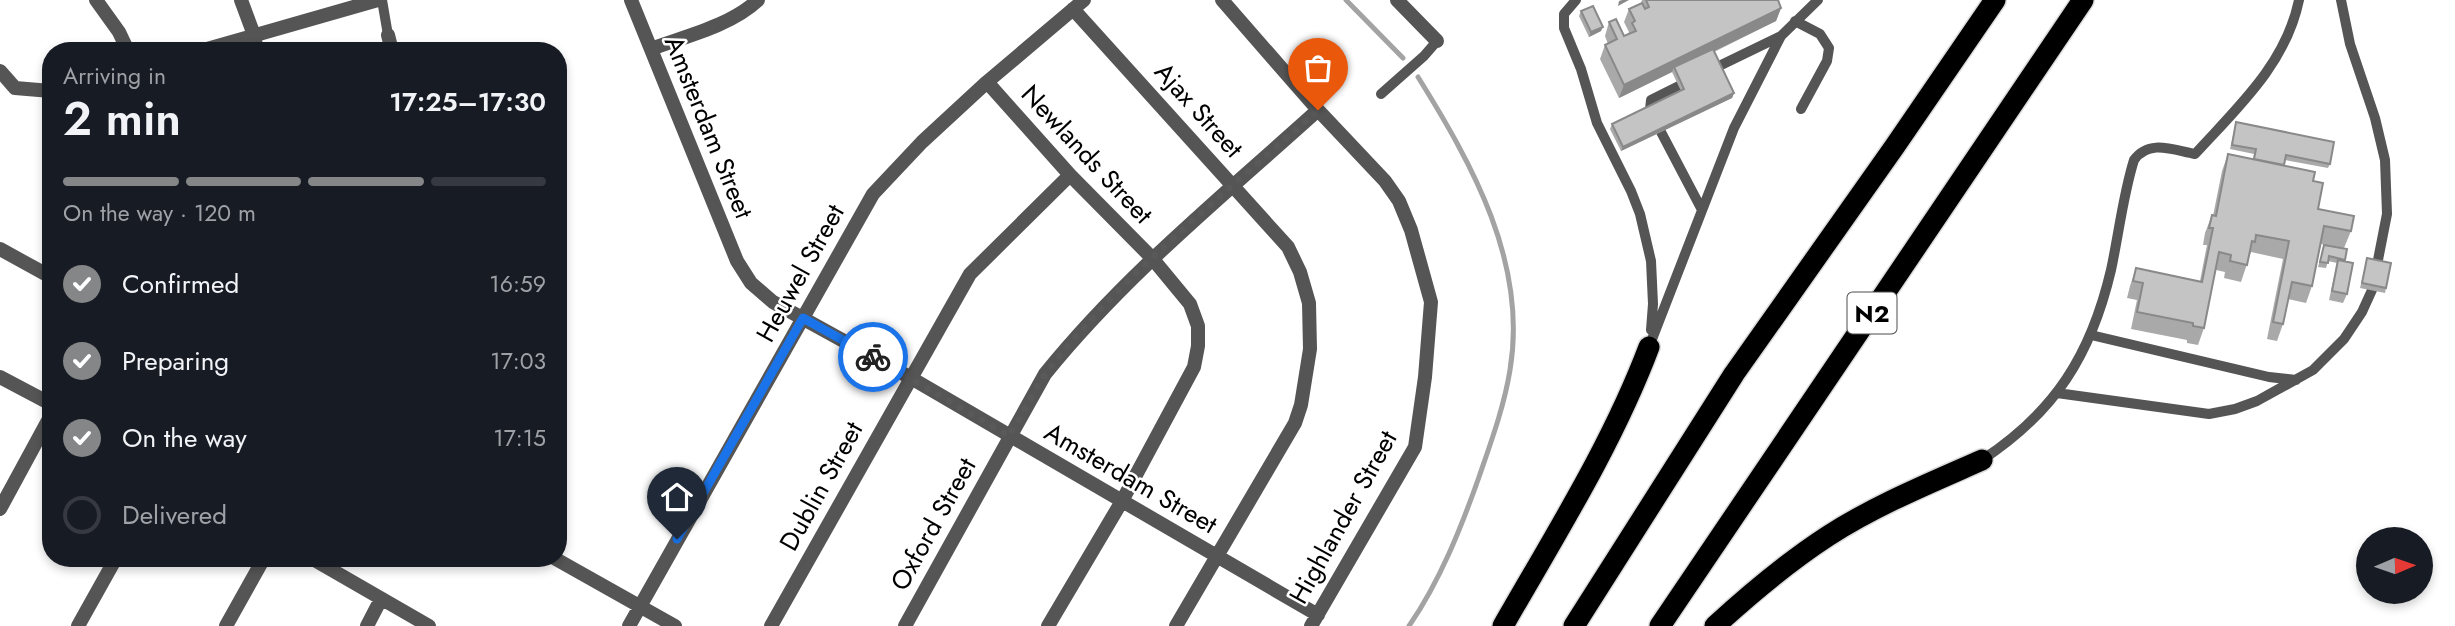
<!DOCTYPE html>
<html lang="en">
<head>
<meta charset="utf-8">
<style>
  body { margin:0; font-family:Jost,sans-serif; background:#242831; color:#f1f3f6; height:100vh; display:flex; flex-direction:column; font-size:26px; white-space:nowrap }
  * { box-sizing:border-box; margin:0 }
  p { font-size:23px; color:#9ea1a6 }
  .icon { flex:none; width:38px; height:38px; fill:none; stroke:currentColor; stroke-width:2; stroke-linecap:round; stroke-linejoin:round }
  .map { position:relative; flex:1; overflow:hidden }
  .drawer { position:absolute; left:42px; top:42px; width:525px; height:525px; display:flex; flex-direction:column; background:#171b24; border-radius:28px; box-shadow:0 4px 10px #0003 }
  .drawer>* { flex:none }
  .needle { width:46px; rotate:88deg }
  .tools { position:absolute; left:2356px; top:527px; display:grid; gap:14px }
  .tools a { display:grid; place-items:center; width:77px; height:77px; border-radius:50%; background:#171b24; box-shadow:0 4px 10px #0003; font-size:35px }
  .pin { position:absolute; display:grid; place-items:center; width:60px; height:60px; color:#fff; margin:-72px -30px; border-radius:50% 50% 50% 0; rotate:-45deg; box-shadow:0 0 7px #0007 }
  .pin .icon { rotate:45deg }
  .courier { position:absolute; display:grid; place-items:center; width:70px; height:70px; margin:-35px; border:5px solid #1a73e8; border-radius:50%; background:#fff; color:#222; box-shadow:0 2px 9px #0007 }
  .overview em { font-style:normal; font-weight:600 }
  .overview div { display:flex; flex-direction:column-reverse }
  .overview { display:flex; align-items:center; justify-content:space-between; height:119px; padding:0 21px }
  h1 { font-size:46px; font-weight:600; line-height:52px }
  .bar { display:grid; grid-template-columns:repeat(4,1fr); gap:10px 7px; align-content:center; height:84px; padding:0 21px }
  .bar i { height:9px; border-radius:5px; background:#363941 }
  .bar .on { background:#858687 }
  .bar p { grid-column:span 4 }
  ol { padding:0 21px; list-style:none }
  li { display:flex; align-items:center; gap:21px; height:77px }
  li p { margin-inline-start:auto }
  li .icon { padding:7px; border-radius:50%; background:#858687; color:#fff; stroke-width:4 }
  li:last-child { color:#9ea1a6 }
  li i { width:38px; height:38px; border:4px solid #363941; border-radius:50% }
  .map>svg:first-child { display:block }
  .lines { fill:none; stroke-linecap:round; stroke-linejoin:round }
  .stream { stroke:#a3a3a3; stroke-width:5 }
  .motorway-casing { stroke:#dbdbdb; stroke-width:24 }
  .service { stroke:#555; stroke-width:10 }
  .minor { stroke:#555; stroke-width:14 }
  .motorway { stroke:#000; stroke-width:21 }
  .wall { fill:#a9a9a9 }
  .shaded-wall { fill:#898989 }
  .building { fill:#c4c4c4; stroke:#898989; stroke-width:2 }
  .done { stroke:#595959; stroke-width:7; stroke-dasharray:0 12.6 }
  .route { stroke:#1a73e8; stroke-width:9 }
  .labels { text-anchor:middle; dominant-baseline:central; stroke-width:5; stroke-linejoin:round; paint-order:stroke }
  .shield { fill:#fff; stroke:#4c4c4c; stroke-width:2 }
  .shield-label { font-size:24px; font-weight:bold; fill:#000 }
  .street-label { font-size:26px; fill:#000; stroke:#fff }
</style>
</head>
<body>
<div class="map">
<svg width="2455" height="626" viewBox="0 0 2455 626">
  <rect width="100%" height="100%" fill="#fff"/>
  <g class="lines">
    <path class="stream" d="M1346,0L1403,58
      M1409,626C1440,581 1461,528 1479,477C1491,442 1504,407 1510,370C1528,263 1472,164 1418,77"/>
    <defs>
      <path id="motorway" d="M1503,626C1555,535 1612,445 1649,347
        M1574,626L1734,374L1895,146L1995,0
        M1660,626L2083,0
        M1715,626C1751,593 1788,562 1828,536C1876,505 1930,483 1982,460"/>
    </defs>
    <use href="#motorway" class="motorway-casing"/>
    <path class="service" d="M382,0L388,35
      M1576,0L1564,14V28L1581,69L1597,123L1631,191L1640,214L1651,261L1653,304L1651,330
      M2341,0L2350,44L2375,118L2385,160L2387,214L2377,265
      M1795,21L1820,34L1829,48L1827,61L1801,109
      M1717,67L1781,36
      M1381,94L1424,56L1437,41
      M1650,110L1651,100L1679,86
      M1661,132L1702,210
      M2091,335L2269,377L2296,380
      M1649,347L1734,128L1781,36L1818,0
      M2057,393L2209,414L2235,409L2257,401L2313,370L2344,339L2362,312L2372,290
      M1982,460C2055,412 2091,355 2111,270C2119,233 2123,195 2134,160C2149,139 2173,150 2195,154C2237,108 2286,64 2299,0"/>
    <path class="minor" d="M96,0L119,32L128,51
      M241,0L254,35L257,51
      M631,0L737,261L751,283L773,302L911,378L1318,615
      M1222,0L1318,110L1385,181L1399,201L1411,230L1431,302L1425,377L1415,447L1311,626
      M1397,0L1437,41
      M1073,9L1288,247L1300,272L1309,303L1310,349L1301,405L1295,423L1176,626
      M388,35L392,51
      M651,49C686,36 730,26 758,0
      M200,51L378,0
      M0,71L15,88L51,91
      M987,82L1070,175L1152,258L1190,304L1198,326V346L1194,367L1122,501L1048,626
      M0,249L51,277
      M0,377L51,404
      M0,509L51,415
      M311,558L429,626
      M554,558L675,626
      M78,626L116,558
      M226,626L264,558
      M367,626L381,599
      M629,626L873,194L922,142L987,82L1084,0
      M771,626L970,274L1070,175
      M905,626L1045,374C1125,275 1224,195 1318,110"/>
    <use href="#motorway" class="motorway"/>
  </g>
  <path class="wall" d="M1642,0H1697L1781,8L1776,21L1714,52L1734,93L1732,98L1621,151L1610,129L1612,124L1681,91L1672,72L1619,98L1600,59L1605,45L1608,44L1605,36L1609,22L1624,36L1628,35L1629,32L1624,22L1629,9L1641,3Z
    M1581,11L1601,31L1589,37L1579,16Z
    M2236,122L2330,164L2328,168L2285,160L2284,165L2313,181L2318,209L2351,231L2344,248L2321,244L2312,286L2306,303L2288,299L2283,324L2277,341L2267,339L2283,259L2251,252L2241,282L2224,278L2225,272L2216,270L2204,328L2198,345L2187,343V340L2131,329L2137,300L2127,298L2130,286L2136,268L2200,281L2207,245H2203L2205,233L2212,215L2213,216L2222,171L2228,154L2253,159L2254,154L2230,149Z
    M2324,245L2347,249L2344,261L2347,294L2343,303L2329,300L2337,263L2328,261L2326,268L2318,267Z
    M2367,258L2386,288L2385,293L2360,288Z"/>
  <path class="shaded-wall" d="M1622,0H1629L1618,6L1619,1Z
    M1781,8L1776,21L1675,70L1674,67L1672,72L1619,98L1624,85Z
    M1603,27L1601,31L1589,37L1591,32Z
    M1734,93L1732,98L1621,151L1623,147Z"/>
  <path class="building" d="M1646,0H1778L1781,8L1624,85L1605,45L1617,39L1609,22L1616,19L1624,36L1636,31L1632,23L1635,21L1629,9L1642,3L1645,9L1649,7Z
    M1593,6L1603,27L1591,32L1581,11Z
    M1713,49L1734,93L1623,147L1612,124L1684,89L1674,67Z
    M2236,122L2334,142L2330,164L2286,155L2284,165L2254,159L2256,149L2232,145Z
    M2228,154L2315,172L2313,181L2323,183L2318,209L2354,216L2351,231L2324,226L2312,286L2292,282L2283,324L2273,322L2289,241L2256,235L2255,242L2252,241L2247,265L2230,261L2231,255L2219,252L2204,328L2193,326V323L2137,312L2143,283L2133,281L2136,268L2202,282L2213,228H2209L2212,215L2216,216Z
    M2324,245L2347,249L2345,260L2329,256L2328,263L2320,262Z
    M2367,258L2391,263L2386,288L2362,283Z
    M2338,260L2353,263L2347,294L2332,291Z"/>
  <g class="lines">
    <path class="done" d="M873,357L1009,436C1022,415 1033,391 1047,372C1122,274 1227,192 1318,110"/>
    <path class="route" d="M677,539L803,318L873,357"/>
  </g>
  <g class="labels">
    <rect class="shield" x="1847.5" y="292.5" width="49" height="41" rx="5"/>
    <g class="shield-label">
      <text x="1872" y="313">N2</text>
    </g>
    <g class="street-label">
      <text transform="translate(1199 110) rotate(48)">Ajax Street</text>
      <text transform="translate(709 127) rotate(68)">Amsterdam Street</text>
      <text transform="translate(1087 154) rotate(47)">Newlands Street</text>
      <text transform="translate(800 273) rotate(-61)">Heuwel Street</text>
      <text transform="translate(1131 478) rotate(30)">Amsterdam Street</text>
      <text transform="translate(821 486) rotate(-61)">Dublin Street</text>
      <text transform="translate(1343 517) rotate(-61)">Highlander Street</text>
      <text transform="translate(933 524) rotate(-61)">Oxford Street</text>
    </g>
  </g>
</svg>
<div class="tools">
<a><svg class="needle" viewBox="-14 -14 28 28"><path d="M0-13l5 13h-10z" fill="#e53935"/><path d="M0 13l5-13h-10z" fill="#9ea1a6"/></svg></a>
</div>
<div class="pin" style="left:1318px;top:110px;background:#ea580c"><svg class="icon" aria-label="bag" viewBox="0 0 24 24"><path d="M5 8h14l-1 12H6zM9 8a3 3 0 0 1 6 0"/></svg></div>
<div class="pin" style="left:677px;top:539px;background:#1f2937"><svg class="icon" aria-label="home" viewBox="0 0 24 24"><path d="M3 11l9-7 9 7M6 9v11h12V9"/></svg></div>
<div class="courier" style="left:873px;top:357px"><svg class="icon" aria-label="bike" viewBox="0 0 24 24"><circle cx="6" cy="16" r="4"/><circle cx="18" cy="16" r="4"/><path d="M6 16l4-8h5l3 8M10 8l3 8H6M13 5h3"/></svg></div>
<section class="drawer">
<div class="overview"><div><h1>2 min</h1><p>Arriving in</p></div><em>17:25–17:30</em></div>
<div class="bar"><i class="on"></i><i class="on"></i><i class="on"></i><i></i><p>On the way · 120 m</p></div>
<ol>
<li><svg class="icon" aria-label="check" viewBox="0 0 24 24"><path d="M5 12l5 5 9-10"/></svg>Confirmed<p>16:59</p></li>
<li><svg class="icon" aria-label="check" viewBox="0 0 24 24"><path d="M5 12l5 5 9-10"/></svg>Preparing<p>17:03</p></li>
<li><svg class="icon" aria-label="check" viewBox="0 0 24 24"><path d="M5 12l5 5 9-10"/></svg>On the way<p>17:15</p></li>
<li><i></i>Delivered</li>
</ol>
</section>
</div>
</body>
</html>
